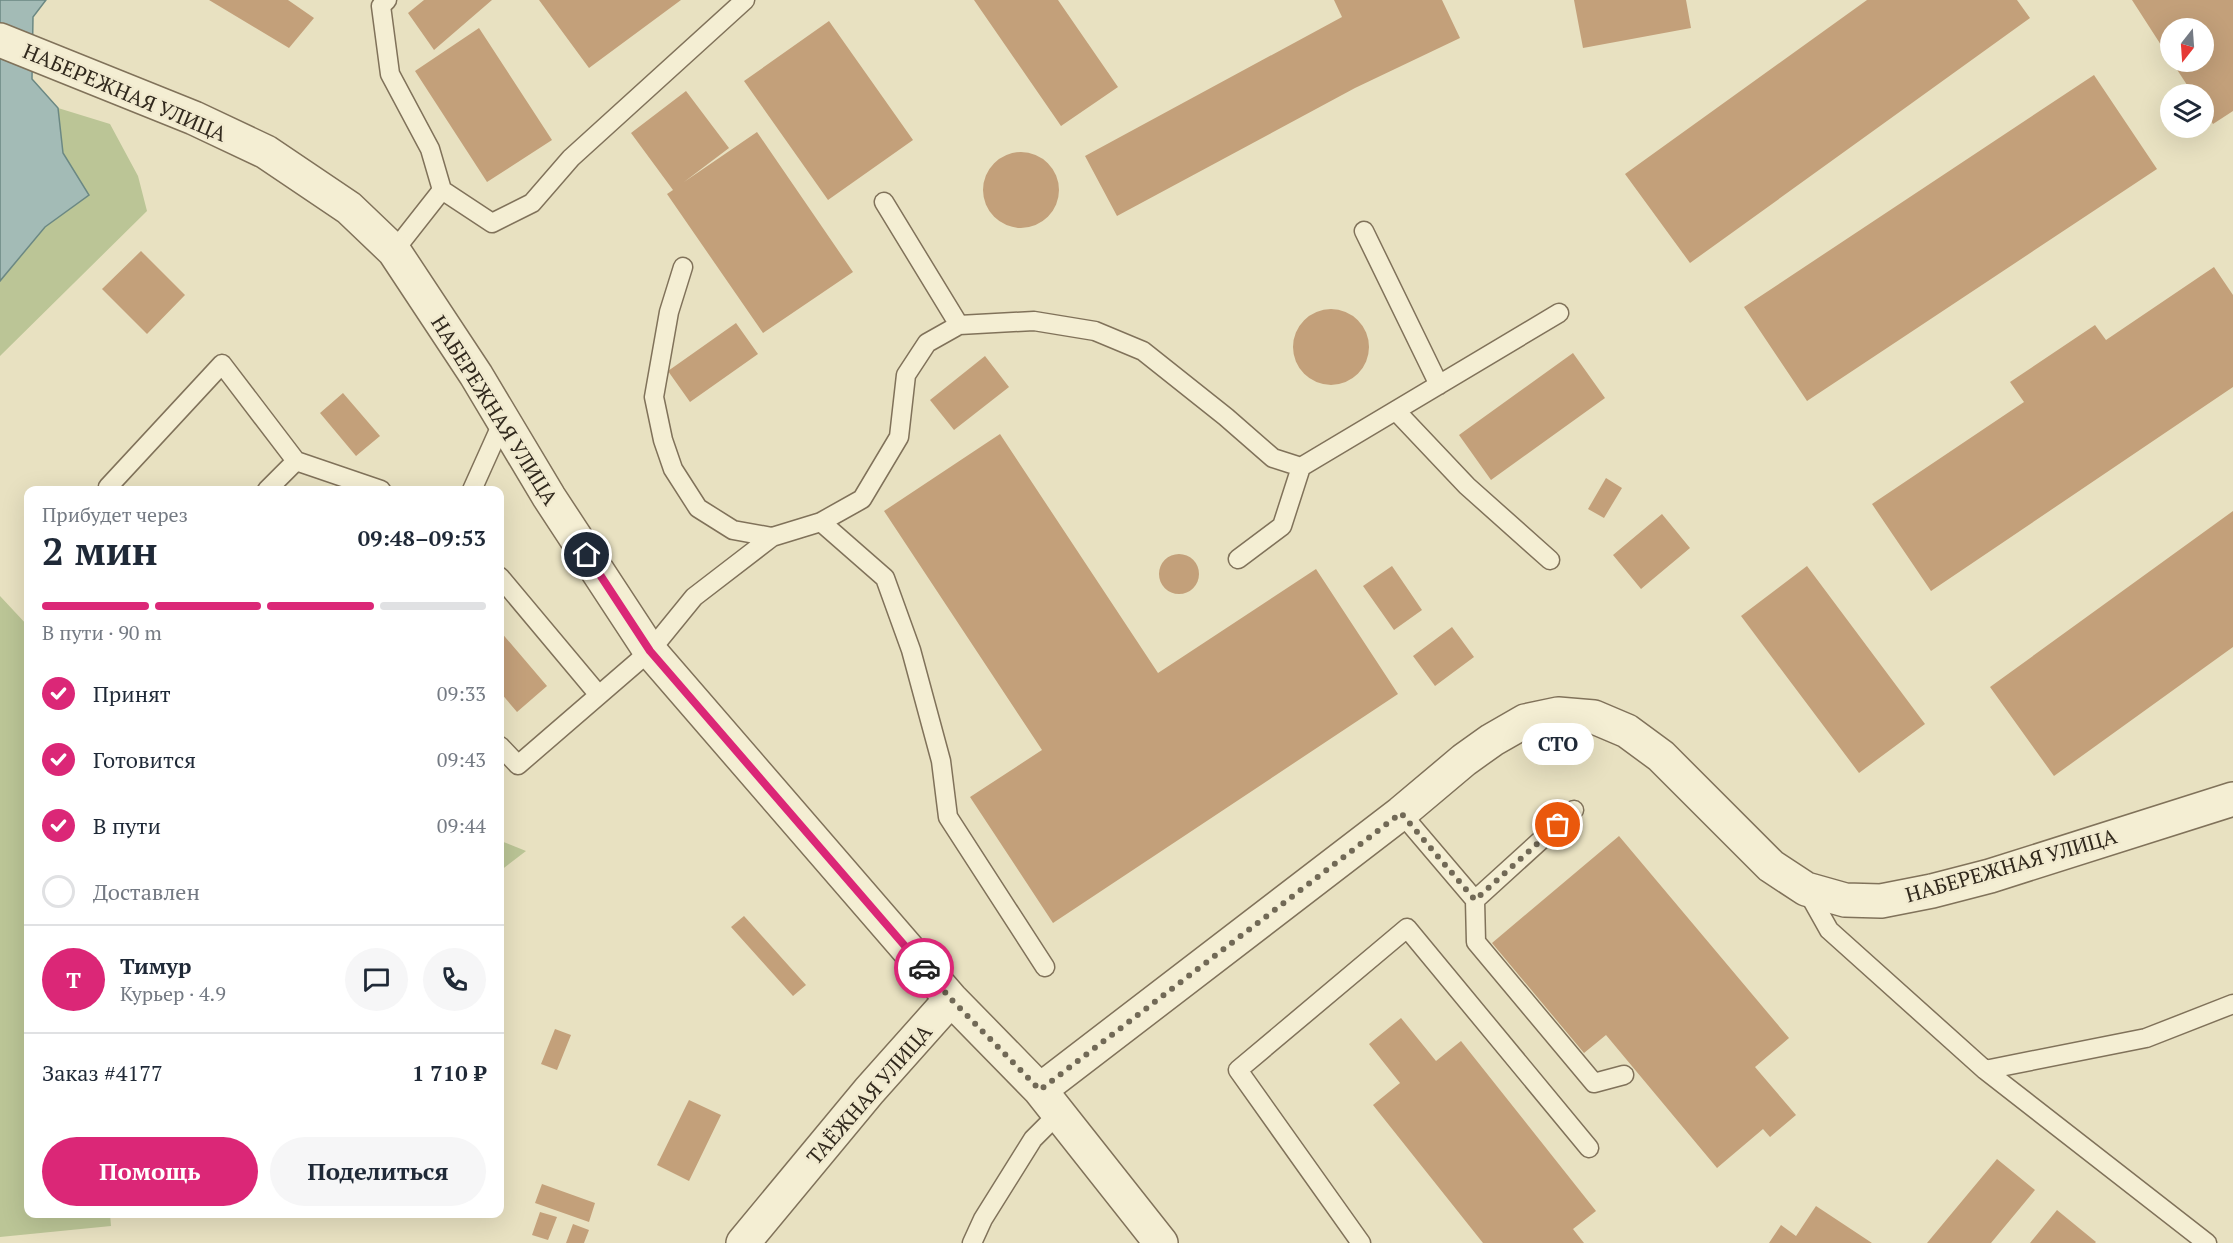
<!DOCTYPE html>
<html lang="ru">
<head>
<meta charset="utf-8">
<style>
  body { margin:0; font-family:"PT Serif",serif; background:#f6f6f7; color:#1f2937; height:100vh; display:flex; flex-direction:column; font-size:22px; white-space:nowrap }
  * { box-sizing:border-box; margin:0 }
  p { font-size:20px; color:#747a83 }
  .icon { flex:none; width:33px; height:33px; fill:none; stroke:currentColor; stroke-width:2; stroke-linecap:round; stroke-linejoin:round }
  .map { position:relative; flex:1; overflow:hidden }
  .sheet { position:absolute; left:24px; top:486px; width:480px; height:732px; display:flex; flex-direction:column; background:#fff; border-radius:12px; box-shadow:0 6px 24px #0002 }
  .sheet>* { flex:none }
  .needle { width:39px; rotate:197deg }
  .tools { position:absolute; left:2160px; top:18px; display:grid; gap:12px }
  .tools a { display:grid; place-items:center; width:54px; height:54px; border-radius:50%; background:#fff; box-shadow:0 6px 24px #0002; font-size:30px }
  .pin { position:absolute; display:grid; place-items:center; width:51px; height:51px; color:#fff; margin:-26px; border:3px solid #fff; border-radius:50%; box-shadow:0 2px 6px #0007 }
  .courier { position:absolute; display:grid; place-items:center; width:60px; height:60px; margin:-30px; border:4px solid #db2777; border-radius:50%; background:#fff; color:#222; box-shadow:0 2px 8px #0007 }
  .bubble { position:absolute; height:42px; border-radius:21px; background:#fff; box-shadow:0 6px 24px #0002; font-size:20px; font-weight:600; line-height:42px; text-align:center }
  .overview em { font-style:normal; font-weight:600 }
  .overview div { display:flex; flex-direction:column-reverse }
  .overview { display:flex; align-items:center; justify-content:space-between; height:102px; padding:0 18px }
  h1 { font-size:39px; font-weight:600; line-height:45px }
  .bar { display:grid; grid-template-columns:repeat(4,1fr); gap:9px 6px; align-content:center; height:72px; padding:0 18px }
  .bar i { height:8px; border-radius:4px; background:#e0e1e3 }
  .bar .active { background:#db2777 }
  .bar p { grid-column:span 4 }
  .line { display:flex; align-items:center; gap:15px; padding:0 18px; border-top:2px solid #e0e1e3 }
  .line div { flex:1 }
  .round { display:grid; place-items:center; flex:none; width:63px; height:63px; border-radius:32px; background:#f6f6f7 }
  ol { padding:0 18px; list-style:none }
  li { display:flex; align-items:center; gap:18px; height:66px }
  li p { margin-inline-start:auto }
  li .icon { padding:6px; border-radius:50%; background:#db2777; color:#fff; stroke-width:4 }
  li:last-child { color:#747a83 }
  li i { width:33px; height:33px; border:3px solid #e0e1e3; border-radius:50% }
  .cta { display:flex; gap:12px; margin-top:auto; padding:12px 18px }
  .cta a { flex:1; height:69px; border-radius:36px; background:#db2777; color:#fff; font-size:24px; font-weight:600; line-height:69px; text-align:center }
  .cta a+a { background:#f6f6f7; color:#1f2937 }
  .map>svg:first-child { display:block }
  .green { fill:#bbc596 }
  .water { fill:#a3bbb6; stroke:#6b8883; stroke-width:1.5 }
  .building { fill:#c3a07a }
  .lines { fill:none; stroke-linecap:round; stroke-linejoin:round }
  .lane-casing { stroke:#80725a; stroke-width:21 }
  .street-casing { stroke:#80725a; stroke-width:36 }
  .lane { stroke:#f4eed3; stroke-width:18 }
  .street { stroke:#f4eed3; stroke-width:33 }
  .done { stroke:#716956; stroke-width:6; stroke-dasharray:0 10.8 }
  .route { stroke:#db2777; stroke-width:8 }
  .labels { text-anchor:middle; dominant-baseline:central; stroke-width:5; stroke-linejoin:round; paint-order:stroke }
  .street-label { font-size:21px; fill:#31291d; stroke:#f1eacf }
</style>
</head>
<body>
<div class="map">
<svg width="2233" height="1243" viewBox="0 0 2233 1243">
  <rect width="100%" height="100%" fill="#e8e1c1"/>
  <path class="green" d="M58,108L110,124L138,176L147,211L0,356V281L45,227L89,195L63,153Z
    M0,596L28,626V1214H110L111,1226L0,1237Z
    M501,841L526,851L500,871V842Z"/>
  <path class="water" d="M0,0H46L33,17L32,79L58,108L63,153L89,195L45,227L0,281Z"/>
  <path class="building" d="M209,0H288L314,18L289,48Z
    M424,0H492L434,50L408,13Z
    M539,0H681L589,68Z
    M974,0H1058L1118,87L1061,126Z
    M1334,0H1442L1460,38L1355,88L1117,216L1085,156L1342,17Z
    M1574,0H1686L1691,28L1583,48Z
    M1867,0H2017L2030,18L1690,263L1625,174Z
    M2132,0H2233V111L2213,124L2204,110V94H2193L2172,62H2204V28H2170V59Z
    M829,21L913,140L828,200L744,81Z
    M479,28L552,140L487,182L415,71Z
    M2094,75L2157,169L1807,401L1744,307Z
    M686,91L729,148L684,182L757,132L853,272L763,333L667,194L673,190L631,133Z
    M983 190a38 38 0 1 1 76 0a38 38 0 1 1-76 0Z
    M141,251L185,295L147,334L102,289Z
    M2214,267L2233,295V387L1931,591L1872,504L2024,402L2010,382L2095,325L2106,340Z
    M1293 347a38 38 0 1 1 76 0a38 38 0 1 1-76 0Z
    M736,323L758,354L690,402L668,371Z
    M1573,353L1605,398L1491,480L1459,435Z
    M985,356L1009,387L954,430L930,400Z
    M343,393L380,436L356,456L320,413Z
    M1000,434L1158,673L1316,569L1398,694L1053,923L970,797L1042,750L884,511Z
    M1606,478L1622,488L1604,518L1588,509Z
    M2233,511V647L2054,776L1990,687Z
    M1662,514L1690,548L1641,589L1613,555Z
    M1159 574a20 20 0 1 1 40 0a20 20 0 1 1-40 0Z
    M1392,566L1422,610L1394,630L1363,586Z
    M1807,566L1925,724L1859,773L1741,616Z
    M1452,627L1474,657L1435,686L1413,656Z
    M500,631L547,686L517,712L500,692V681L502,678L500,676Z
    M1619,836L1789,1038L1755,1067L1796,1115L1770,1137L1763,1129L1717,1168L1606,1035L1584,1053L1492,943Z
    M744,916L806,985L793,996L731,927Z
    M1401,1018L1436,1061L1461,1041L1596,1211L1573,1229L1584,1243H1483L1373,1105L1400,1083L1369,1044Z
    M555,1029L571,1035L557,1070L541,1064Z
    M689,1100L721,1115L689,1181L657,1165Z
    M1997,1159L2035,1190L1991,1243H1927Z
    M542,1184L595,1203L589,1222L535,1203Z
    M1816,1206L1872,1243H1769L1781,1225L1796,1236Z
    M2057,1210L2096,1242L2095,1243H2030Z
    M540,1212L557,1217L548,1240L532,1235Z
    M573,1224L589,1230L584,1243H566Z"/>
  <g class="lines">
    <defs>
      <path id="lane" d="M387,0L381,6L390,74L430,149L442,190L492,223L532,203L571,158L745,0
        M884,202L959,325
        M1364,231L1439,385
        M394,251L442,190
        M683,267L669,312L654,397L663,440L673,469L698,508L733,530L772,537
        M1396,411L1467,486L1550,560
        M109,490L108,487L222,364L296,461
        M267,490L296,461L381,490
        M472,490L503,421
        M821,522L885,578L911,650L941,761L948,817L1045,967
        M1238,559L1282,526L1301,467
        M500,577L598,694
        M500,746L518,765L650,651L694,597L772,537L821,522L862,499L899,437L906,375L927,343L959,325L1034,321L1095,331L1143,351L1226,417L1273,458L1301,467L1559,313
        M1401,813L1475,900L1476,942L1594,1083L1624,1075
        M1806,889L1829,930L1985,1070L2207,1243
        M1475,900L1574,810
        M1985,1070L2146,1038L2233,1004
        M972,1243L983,1219L1033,1139L1058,1114
        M1361,1243L1238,1070L1407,928L1589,1148"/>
      <path id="street" d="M0,40L194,118L266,152L349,208L394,251L476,375L549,497L650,651L951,999L1040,1090L1161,1243
        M1040,1090L1401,813L1464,760L1492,740L1525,721L1558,714L1594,717L1627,731L1661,756L1771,866L1806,889L1845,900L1881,901L1932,891L1990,876L2233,799
        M743,1243L869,1091L951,999"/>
    </defs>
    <use href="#lane" class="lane-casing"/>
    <use href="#street" class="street-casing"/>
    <use href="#lane" class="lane"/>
    <use href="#street" class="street"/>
  </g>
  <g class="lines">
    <path class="done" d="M924,968L951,999L1040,1090L1401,813L1475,900L1558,825"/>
    <path class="route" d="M587,555L650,651L924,968"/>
  </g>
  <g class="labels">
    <g class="street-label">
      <text transform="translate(125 92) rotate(23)">НАБЕРЕЖНАЯ УЛИЦА</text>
      <text transform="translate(495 410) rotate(58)">НАБЕРЕЖНАЯ УЛИЦА</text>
      <text transform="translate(2011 865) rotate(-16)">НАБЕРЕЖНАЯ УЛИЦА</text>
      <text transform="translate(869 1094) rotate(-49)">ТАЁЖНАЯ УЛИЦА</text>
    </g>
  </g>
</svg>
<div class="tools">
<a><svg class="needle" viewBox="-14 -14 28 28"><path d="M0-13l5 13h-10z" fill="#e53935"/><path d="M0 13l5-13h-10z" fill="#747a83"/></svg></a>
<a><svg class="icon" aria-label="layers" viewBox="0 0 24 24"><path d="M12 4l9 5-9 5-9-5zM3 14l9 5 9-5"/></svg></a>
</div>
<div class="pin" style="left:1558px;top:825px;background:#ea580c"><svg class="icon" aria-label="bag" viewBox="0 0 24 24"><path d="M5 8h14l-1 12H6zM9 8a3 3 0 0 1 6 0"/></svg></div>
<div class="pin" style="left:587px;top:555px;background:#1f2937"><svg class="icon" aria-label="home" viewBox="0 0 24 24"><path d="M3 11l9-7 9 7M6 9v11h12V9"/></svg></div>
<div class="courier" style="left:924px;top:968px"><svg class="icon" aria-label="car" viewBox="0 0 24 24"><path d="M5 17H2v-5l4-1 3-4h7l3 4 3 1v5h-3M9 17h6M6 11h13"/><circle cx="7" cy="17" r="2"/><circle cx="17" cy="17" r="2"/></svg></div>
<div class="bubble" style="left:1522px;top:723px;width:72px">СТО</div>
<section class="sheet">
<div class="overview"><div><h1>2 мин</h1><p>Прибудет через</p></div><em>09:48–09:53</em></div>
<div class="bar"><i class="active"></i><i class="active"></i><i class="active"></i><i></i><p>В пути · 90 m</p></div>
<ol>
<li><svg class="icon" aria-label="check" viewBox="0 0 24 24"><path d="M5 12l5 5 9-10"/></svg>Принят<p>09:33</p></li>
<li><svg class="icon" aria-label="check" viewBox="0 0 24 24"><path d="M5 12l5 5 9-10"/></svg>Готовится<p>09:43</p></li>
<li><svg class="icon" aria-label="check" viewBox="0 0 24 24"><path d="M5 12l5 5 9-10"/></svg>В пути<p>09:44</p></li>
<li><i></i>Доставлен</li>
</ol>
<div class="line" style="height:108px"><b class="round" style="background:#db2777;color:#fff">Т</b><div><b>Тимур</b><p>Курьер · 4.9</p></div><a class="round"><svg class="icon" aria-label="chat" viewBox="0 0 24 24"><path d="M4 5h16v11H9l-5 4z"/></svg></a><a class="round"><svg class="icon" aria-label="phone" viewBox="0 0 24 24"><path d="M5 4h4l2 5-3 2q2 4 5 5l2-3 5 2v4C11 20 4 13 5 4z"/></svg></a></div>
<div class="line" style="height:78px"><div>Заказ #4177</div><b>1 710 ₽</b></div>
<div class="cta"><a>Помощь</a><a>Поделиться</a></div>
</section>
</div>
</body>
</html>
